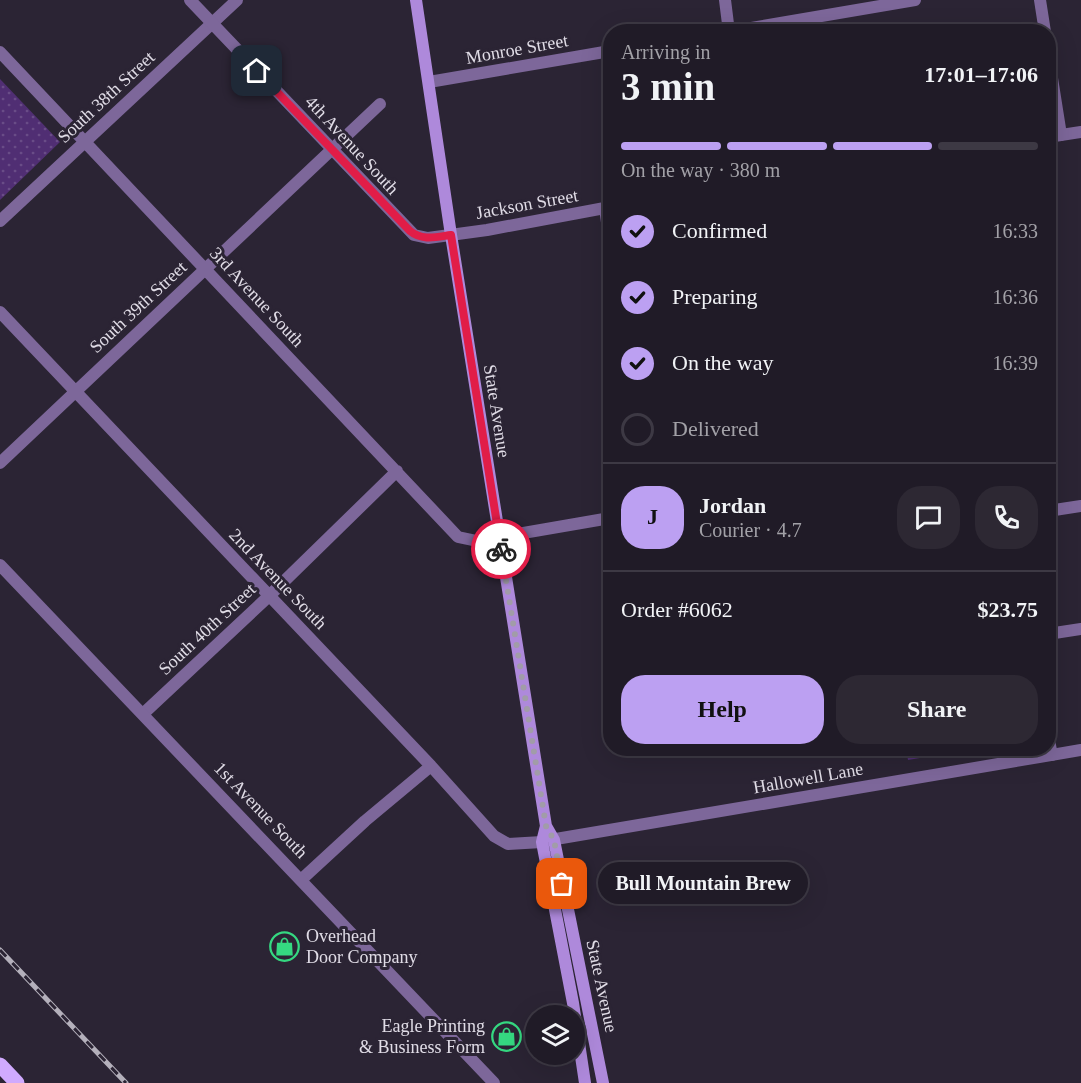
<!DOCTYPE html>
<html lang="en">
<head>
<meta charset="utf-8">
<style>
  body { margin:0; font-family:"Times New Roman",serif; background:#2d2833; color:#f1f3f6; height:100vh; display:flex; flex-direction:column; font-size:22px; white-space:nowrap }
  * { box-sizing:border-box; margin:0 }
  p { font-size:20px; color:#a2a1a7 }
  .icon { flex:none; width:33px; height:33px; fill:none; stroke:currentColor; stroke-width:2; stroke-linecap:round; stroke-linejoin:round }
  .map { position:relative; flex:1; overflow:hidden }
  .details { position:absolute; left:603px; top:24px; width:453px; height:732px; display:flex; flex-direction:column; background:#201b27; border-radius:24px; box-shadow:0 6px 24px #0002,0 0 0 2px #3d3944 }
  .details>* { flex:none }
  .fabs { position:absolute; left:525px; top:1005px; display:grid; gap:12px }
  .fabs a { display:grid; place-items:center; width:60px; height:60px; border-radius:50%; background:#201b27; box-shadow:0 6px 24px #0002,0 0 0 2px #3d3944; font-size:30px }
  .pin { position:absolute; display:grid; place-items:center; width:51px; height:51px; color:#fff; margin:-26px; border-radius:12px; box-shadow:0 3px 9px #0006 }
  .courier { position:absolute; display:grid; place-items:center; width:60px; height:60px; margin:-30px; border:4px solid #e11d48; border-radius:50%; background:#fff; color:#222; box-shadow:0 2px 8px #0007 }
  .bubble { position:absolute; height:42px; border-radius:21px; background:#201b27; box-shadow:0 6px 24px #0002,0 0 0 2px #3d3944; font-size:20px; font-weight:700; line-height:42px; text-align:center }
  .headline em { font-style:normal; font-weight:700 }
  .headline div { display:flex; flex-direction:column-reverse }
  .headline { display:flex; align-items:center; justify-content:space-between; height:102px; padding:0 18px }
  h1 { font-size:39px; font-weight:700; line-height:45px }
  .bar { display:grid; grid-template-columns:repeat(4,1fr); gap:9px 6px; align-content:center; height:72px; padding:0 18px }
  .bar i { height:8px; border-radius:4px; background:#3d3944 }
  .bar .on { background:#bca0f2 }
  .bar p { grid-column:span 4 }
  .line { display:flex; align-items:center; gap:15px; padding:0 18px; border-top:2px solid #3d3944 }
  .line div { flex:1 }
  .round { display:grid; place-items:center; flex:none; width:63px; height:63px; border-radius:24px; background:#2d2833 }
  ol { padding:0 18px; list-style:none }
  li { display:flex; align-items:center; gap:18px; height:66px }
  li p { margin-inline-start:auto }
  li .icon { padding:6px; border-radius:50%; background:#bca0f2; color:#111; stroke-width:4 }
  li:last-child { color:#a2a1a7 }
  li i { width:33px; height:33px; border:3px solid #3d3944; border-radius:50% }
  .action { display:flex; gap:12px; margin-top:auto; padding:12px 18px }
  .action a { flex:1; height:69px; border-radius:24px; background:#bca0f2; color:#111; font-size:24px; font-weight:700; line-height:69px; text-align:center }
  .action a+a { background:#2d2833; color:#f1f3f6 }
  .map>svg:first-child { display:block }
  .park { fill:url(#park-dots) }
  .pitch { fill:#502e73 }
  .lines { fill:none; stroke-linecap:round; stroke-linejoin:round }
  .minor { stroke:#7d679a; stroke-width:12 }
  .tertiary { stroke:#7d679a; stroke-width:12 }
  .secondary { stroke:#ae89db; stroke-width:12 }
  .primary { stroke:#d0aafe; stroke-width:15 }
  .rail-casing { stroke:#b4b0bb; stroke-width:5 }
  .rail { stroke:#2b2434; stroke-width:3; stroke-dasharray:9; stroke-linecap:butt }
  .done { stroke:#a19ca8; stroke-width:6; stroke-dasharray:0 10.8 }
  .route { stroke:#e11d48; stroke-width:8 }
  .labels { text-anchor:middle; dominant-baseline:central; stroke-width:6; stroke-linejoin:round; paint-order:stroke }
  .street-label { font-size:18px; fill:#e0dce6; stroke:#2b2434 }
  .poi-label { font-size:18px; fill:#e0dce6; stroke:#2b2434; text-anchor:start }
</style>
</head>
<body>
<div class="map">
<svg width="1081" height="1083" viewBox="0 0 1081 1083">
  <defs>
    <pattern id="park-dots" width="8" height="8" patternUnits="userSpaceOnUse" patternTransform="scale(1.5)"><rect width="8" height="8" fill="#502e73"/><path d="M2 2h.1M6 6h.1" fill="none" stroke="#694c87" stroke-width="1.8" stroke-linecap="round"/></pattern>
  </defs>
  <rect width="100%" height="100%" fill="#2b2434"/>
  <path class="park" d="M0,79L60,142L0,200Z"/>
  <path class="pitch" d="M906,748H973V749L908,760Z"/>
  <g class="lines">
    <path class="minor" d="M725,0L729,32
      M1040,0L1045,32
      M728,32L915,0
      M0,52L458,537L477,541L610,518
      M1048,53L1061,135
      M429,82L610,51
      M605,208L610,244
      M0,221L237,0
      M0,312L431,766L494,836L508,844L542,842
      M0,463L380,104
      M1048,511L1081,506
      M1048,634L1081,629
      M144,713L269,596L397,471
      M1048,736L1052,755
      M302,879L365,821L431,766"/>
    <path class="tertiary" d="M190,0L414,235L428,238L487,230L610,207
      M1048,137L1081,132
      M0,565L494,1083
      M544,841L1081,750"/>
    <path class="secondary" d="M416,0L451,235L546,826L554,840L603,1083
      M546,826L542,842L573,1003L585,1083"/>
    <path class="primary" d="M0,1065L17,1083"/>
    <defs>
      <path id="rail" d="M0,950L126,1083"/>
    </defs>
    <use href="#rail" class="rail-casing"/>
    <use href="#rail" class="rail"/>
  </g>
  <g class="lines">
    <path class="done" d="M501,549L546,826L554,840L562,884"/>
    <path class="route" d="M257,71L410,231C422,241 436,237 451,235L501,549"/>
  </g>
  <defs>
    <symbol id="shop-ring" viewBox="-11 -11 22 22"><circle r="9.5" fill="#2b2434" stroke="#35d881" stroke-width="1.5"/><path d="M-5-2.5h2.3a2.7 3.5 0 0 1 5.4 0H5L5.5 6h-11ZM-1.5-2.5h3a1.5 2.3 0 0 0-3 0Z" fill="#35d881"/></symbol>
  </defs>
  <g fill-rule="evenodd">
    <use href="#shop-ring" x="268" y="930" width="33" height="33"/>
    <use href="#shop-ring" x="490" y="1020" width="33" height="33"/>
  </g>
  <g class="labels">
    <g class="street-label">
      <text transform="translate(517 49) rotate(-10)">Monroe Street</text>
      <text transform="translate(106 97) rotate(-43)">South 38th Street</text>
      <text transform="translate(352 145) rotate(47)">4th Avenue South</text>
      <text transform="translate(527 204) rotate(-10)">Jackson Street</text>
      <text transform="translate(257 297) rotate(47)">3rd Avenue South</text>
      <text transform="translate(138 307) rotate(-43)">South 39th Street</text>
      <text transform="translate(497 411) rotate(81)">State Avenue</text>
      <text transform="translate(278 579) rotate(46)">2nd Avenue South</text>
      <text transform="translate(207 629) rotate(-43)">South 40th Street</text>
      <text transform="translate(808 778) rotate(-10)">Hallowell Lane</text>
      <text transform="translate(261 810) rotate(46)">1st Avenue South</text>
      <text transform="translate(602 986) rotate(78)">State Avenue</text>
    </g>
    <g class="poi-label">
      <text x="306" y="936">Overhead<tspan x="306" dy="21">Door Company</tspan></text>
      <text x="485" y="1026" text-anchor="end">Eagle Printing<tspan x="485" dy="21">&amp; Business Form</tspan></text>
    </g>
  </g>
</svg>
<div class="fabs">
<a><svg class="icon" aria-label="layers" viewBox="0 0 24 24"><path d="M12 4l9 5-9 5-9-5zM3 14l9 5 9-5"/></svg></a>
</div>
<div class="pin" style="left:562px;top:884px;background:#ea580c"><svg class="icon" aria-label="bag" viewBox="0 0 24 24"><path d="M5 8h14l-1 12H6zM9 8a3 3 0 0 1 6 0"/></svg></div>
<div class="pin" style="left:257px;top:71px;background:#1f2937"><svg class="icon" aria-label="home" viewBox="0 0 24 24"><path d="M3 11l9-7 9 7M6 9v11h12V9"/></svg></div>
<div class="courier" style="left:501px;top:549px"><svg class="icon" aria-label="bike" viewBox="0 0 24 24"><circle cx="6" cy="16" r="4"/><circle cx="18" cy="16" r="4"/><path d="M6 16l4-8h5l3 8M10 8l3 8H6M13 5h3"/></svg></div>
<div class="bubble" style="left:598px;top:862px;width:210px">Bull Mountain Brew</div>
<section class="details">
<div class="headline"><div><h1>3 min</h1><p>Arriving in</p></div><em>17:01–17:06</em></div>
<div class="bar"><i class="on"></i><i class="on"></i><i class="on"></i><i></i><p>On the way · 380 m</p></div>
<ol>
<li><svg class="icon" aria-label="check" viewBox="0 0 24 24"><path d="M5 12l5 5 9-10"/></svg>Confirmed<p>16:33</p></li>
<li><svg class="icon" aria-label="check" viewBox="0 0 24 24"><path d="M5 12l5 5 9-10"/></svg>Preparing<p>16:36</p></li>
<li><svg class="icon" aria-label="check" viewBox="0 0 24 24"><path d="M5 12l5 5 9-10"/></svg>On the way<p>16:39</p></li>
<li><i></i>Delivered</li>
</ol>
<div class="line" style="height:108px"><b class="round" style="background:#bca0f2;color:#111">J</b><div><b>Jordan</b><p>Courier · 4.7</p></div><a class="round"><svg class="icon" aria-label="chat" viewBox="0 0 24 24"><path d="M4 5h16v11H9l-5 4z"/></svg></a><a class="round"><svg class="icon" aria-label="phone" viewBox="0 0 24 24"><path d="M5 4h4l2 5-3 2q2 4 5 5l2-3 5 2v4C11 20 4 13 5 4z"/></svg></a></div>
<div class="line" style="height:78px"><div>Order #6062</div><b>$23.75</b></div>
<div class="action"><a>Help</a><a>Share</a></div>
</section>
</div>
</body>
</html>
